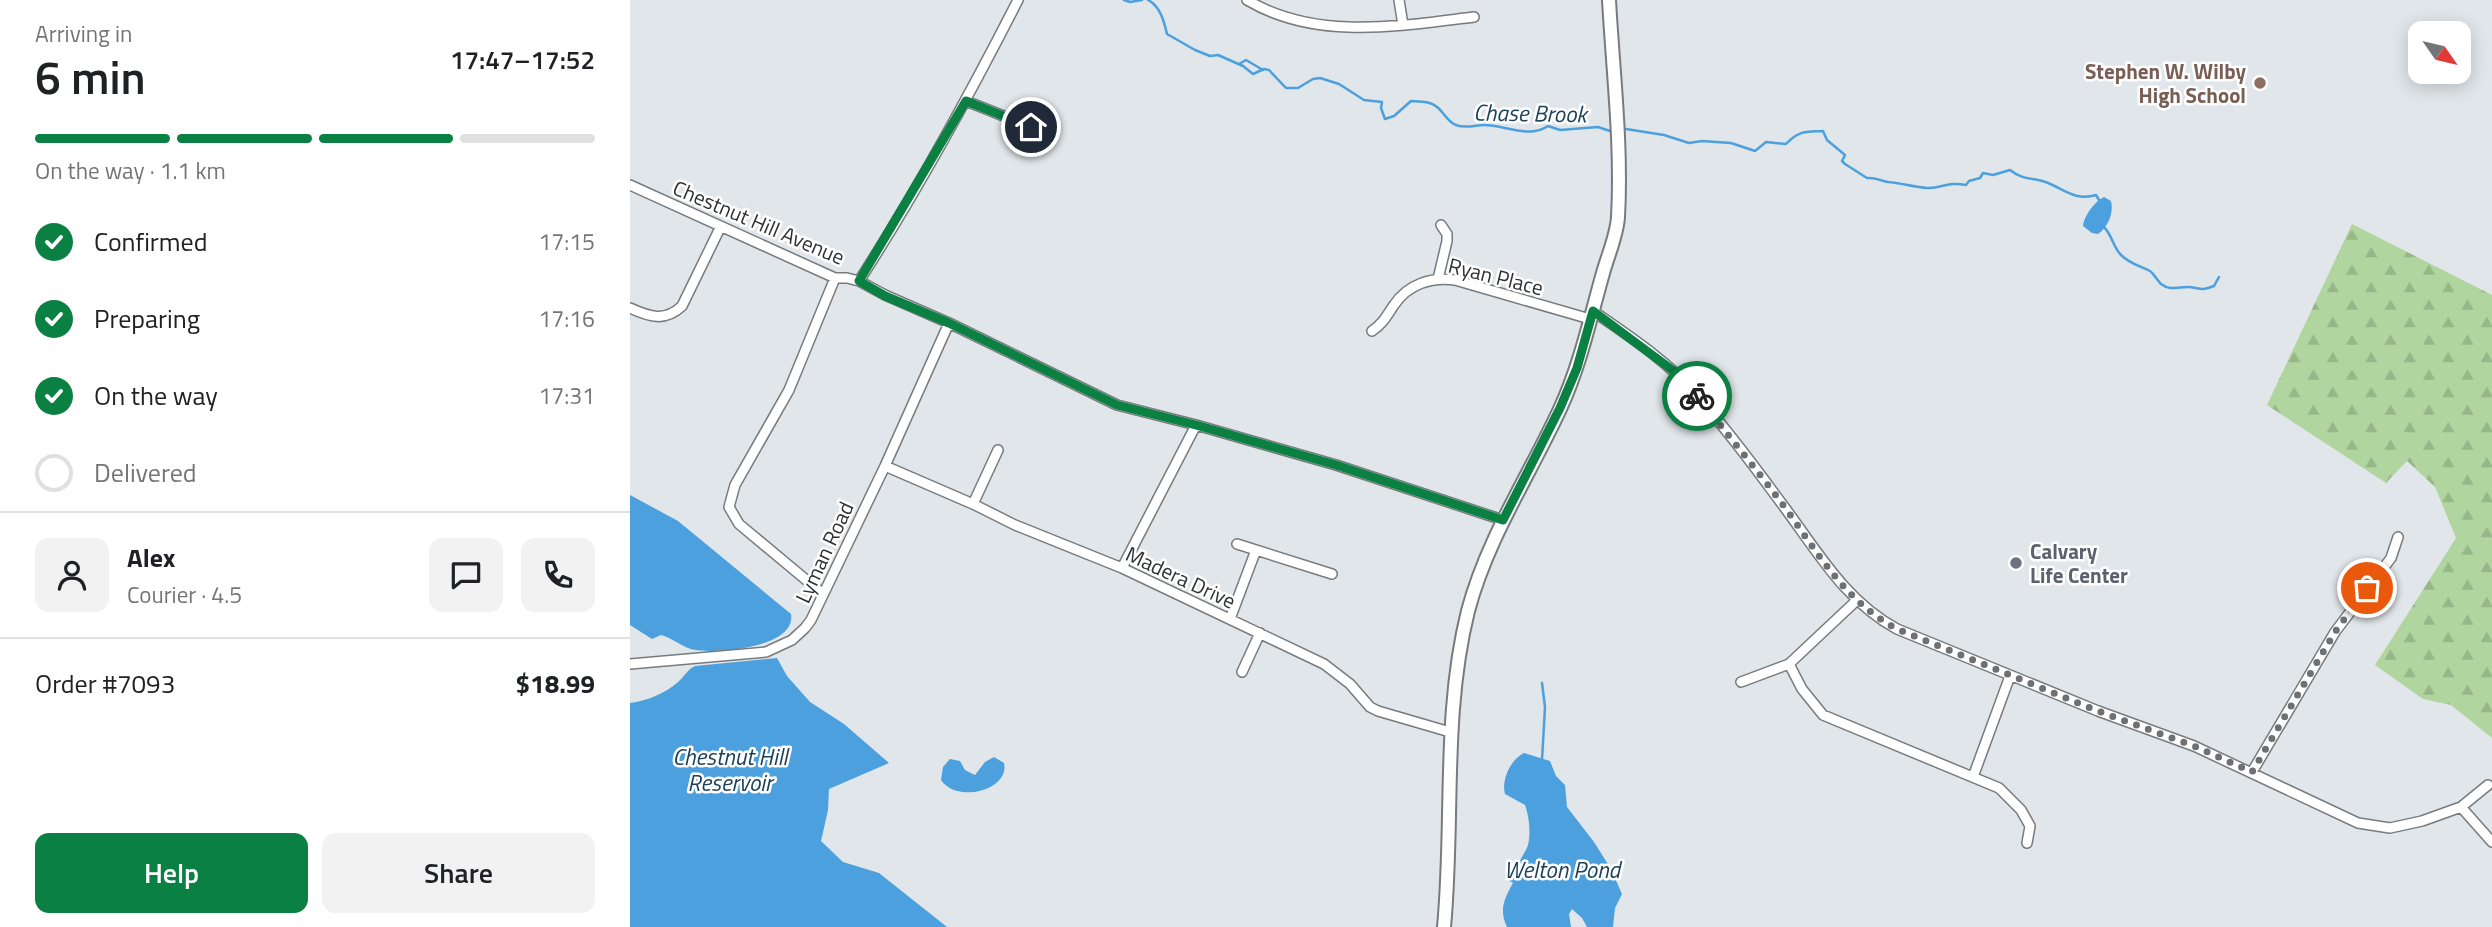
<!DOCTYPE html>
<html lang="en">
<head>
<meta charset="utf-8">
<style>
  body { margin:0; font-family:"Titillium Web",sans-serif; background:#f2f2f2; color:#202124; height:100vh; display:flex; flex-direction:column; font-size:26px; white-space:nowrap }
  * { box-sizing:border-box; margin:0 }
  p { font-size:23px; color:#757577 }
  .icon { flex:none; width:38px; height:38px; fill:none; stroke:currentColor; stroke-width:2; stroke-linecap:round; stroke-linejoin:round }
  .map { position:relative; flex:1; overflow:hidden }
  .sheet { display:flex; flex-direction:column; background:#fff; width:630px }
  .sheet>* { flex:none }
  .needle { width:46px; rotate:124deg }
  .fabs { position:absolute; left:1778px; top:21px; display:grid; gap:14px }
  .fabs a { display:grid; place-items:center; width:63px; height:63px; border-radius:14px; background:#fff; box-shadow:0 4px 18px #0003; font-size:35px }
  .pin { position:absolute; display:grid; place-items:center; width:60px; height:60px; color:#fff; margin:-30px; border:4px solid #fff; border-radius:50%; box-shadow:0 2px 7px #0007 }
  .courier { position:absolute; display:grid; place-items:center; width:70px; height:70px; margin:-35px; border:5px solid #0b8043; border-radius:50%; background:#fff; color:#222; box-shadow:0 2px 9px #0007 }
  .head em { font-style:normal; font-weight:600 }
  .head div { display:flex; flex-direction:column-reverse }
  .head { display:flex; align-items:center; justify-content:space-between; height:119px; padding:0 35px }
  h1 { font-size:46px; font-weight:600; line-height:52px }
  .bar { display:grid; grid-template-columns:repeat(4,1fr); gap:10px 7px; align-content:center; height:84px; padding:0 35px }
  .bar i { height:9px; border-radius:5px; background:#e0e0e0 }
  .bar .current { background:#0b8043 }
  .bar p { grid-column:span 4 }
  .line { display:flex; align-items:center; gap:18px; padding:0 35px; border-top:2px solid #e0e0e0 }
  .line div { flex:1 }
  .round { display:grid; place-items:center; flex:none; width:74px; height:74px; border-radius:14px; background:#f2f2f2 }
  ol { padding:0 35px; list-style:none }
  li { display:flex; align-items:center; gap:21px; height:77px }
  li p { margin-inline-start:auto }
  li .icon { padding:7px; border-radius:50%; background:#0b8043; color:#fff; stroke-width:4 }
  li:last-child { color:#757577 }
  li i { width:38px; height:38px; border:4px solid #e0e0e0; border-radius:50% }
  .cta { display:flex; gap:14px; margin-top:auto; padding:14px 35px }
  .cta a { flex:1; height:80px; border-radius:14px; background:#0b8043; color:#fff; font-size:28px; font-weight:600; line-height:80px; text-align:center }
  .cta a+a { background:#f2f2f2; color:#202124 }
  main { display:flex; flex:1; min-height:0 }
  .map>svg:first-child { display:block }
  .forest { fill:url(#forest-firs) }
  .water { fill:#4ba0dd }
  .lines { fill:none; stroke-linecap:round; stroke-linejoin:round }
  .stream { stroke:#4ba0dd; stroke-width:2.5 }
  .minor-casing { stroke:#777b7e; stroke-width:12 }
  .major-casing { stroke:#777b7e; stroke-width:16 }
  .minor { stroke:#fff; stroke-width:9 }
  .major { stroke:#fff; stroke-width:12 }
  .done { stroke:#6e7073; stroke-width:7; stroke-dasharray:0 12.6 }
  .route { stroke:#0b8043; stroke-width:9 }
  .education-dot { fill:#8d6e63; stroke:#fff; stroke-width:2.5 }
  .worship-dot { fill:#6b7280; stroke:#fff; stroke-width:2.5 }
  .labels { text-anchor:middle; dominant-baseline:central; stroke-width:5; stroke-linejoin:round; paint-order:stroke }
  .education-label { font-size:21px; font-weight:bold; fill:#785e54; stroke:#fff; text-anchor:end }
  .street-label { font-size:21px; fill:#303133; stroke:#fff }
  .worship-label { font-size:21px; font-weight:bold; fill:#5b616d; stroke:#fff; text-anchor:start }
  .water-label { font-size:23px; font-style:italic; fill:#1e415b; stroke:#fff }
</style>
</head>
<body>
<main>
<section class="sheet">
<div class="head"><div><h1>6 min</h1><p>Arriving in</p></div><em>17:47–17:52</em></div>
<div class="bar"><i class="current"></i><i class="current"></i><i class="current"></i><i></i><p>On the way · 1.1 km</p></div>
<ol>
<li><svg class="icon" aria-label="check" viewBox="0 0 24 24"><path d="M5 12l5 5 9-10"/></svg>Confirmed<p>17:15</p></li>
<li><svg class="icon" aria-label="check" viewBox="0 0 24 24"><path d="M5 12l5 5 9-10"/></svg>Preparing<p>17:16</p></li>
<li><svg class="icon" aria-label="check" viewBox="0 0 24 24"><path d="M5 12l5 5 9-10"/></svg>On the way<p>17:31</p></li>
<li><i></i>Delivered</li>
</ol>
<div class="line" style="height:126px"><a class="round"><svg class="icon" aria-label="person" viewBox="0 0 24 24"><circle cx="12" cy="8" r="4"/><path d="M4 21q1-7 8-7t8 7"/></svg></a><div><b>Alex</b><p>Courier · 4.5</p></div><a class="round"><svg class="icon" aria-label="chat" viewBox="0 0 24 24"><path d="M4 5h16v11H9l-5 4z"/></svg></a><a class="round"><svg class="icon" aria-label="phone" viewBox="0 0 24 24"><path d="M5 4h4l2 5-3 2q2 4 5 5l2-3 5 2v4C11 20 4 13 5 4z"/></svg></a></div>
<div class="line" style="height:91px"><div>Order #7093</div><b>$18.99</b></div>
<div class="cta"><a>Help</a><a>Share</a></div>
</section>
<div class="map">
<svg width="1862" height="927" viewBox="0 0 1862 927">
  <defs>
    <pattern id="forest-firs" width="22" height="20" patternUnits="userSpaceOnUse" patternTransform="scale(1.75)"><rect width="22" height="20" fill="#b0d59f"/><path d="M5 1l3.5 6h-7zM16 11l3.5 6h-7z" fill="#98b789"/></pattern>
  </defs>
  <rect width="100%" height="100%" fill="#e1e6ea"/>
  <path class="forest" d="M1722,224L1862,295V738L1821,705L1793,699L1745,665L1826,538L1805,487L1777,461L1756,483L1637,405Z"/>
  <path class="water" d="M1474,197L1481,201C1484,213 1478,227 1468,234L1462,233L1453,226C1454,216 1465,201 1474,197Z
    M0,495L48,521L161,614C167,648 83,655 61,649C51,646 42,638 31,635L22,639L0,625Z
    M147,658L157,676L180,702L214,724L259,763L199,789L198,810L191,841L213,862L249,873L317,927H0V703C16,701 36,693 48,682C55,676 57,670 65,666Z
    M894,753L920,761L926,776L935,785L937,807L964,842L981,869L992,894L985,908L983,927H957L952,918L942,909L939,914L941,927H877C869,910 874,899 883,883L875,878L882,868L888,866C890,858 896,852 898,845C901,833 899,816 895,805L875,794C871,780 881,759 894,753Z
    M364,757L374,763C380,790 327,804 311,780L313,767L320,759L330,761L335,770L345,775L355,762Z"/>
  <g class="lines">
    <path class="stream" d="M494,0L500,2L512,0
      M518,0C530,6 534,21 537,34L565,50L580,56L588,55L613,66L623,74L634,69L639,70L656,88H668L683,79L690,78L709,84L734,100L752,102L751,108L755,119L764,116L781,101C788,102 796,101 802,104C813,108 815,121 826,125C836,129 844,125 854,125C875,125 899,139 918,126L930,130L968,127L980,131
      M609,64L616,60L633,70
      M996,129L1034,135L1059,143L1072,141L1101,143L1125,151L1136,142L1156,144C1169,130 1176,132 1193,131L1197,140L1215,155L1212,161L1215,164L1237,178C1246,177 1250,181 1258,182C1271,183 1284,187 1297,188C1311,189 1317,181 1336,185L1339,181L1350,178L1353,173L1363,175L1380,170C1394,181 1403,177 1418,183C1435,190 1446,201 1466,195L1469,200
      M1474,227C1482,235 1483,247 1491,255C1500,264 1510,266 1520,271C1524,274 1527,280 1531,284C1540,291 1548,287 1557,287C1570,287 1569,292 1584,286L1589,277
      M912,760L915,707L912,683"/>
    <defs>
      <path id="minor" d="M617,0C686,41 769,26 844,17
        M769,0L773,25
        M336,101L401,127
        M0,185L205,278H217L229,281L255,295L319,323L487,405L566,425L706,465L873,520
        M808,279L817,241V234L811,225
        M229,281C288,190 339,96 388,0
        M0,308C20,317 35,322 52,306L90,228
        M963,311C997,335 1035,359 1063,391C1093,425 1122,463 1149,500C1185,547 1213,600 1267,629L1468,711L1564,746L1728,823L1760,828L1792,821L1831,807L1858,785
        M742,331C753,324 757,315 764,305C778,284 801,277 825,280L960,319
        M255,466L343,504L385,525L492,568L694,664L720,684L740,707L748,711L820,732
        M343,504L368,450
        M607,544L702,574
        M492,568L566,425
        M193,594L109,524L99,507L105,485L159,390L205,278
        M600,619L626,550
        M0,664L136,652L162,640L175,628L181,620L255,466L319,323
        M1159,664L1172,689L1193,715L1369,788L1391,810L1400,826L1397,843
        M612,672L630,633
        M1111,682L1159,664L1226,601
        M1622,772L1705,632L1761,558L1768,537
        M1343,777L1380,676
        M1831,807L1862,842"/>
      <path id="major" d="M814,927C824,822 812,715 838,611C857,539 899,476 930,409C950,366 960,319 973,273C978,255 987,235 988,217C992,145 983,72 979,0"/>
    </defs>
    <use href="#minor" class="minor-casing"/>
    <use href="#major" class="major-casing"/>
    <use href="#minor" class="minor"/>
    <use href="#major" class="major"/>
  </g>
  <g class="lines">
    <path class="done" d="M1067,396C1094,430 1122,464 1148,498C1184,546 1212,600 1267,629L1468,711L1564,746L1622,772L1705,632L1737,588"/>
    <path class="route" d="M401,127L336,101L229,281L255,296L319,323L487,405L566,425L706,465L873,520L930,408L947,368L963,311L1045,372L1067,396"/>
  </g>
  <circle class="education-dot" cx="1630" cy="83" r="7"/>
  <circle class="worship-dot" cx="1386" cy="563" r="7"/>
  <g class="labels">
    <g class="education-label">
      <text x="1616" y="71">Stephen W. Wilby<tspan x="1616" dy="24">High School</tspan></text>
    </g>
    <g class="street-label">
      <text transform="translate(129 222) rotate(23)">Chestnut Hill Avenue</text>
      <text transform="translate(866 276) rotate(14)">Ryan Place</text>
      <text transform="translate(194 552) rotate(-65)">Lyman Road</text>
      <text transform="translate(551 577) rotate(25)">Madera Drive</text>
    </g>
    <g class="worship-label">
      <text x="1400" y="551">Calvary<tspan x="1400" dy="24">Life Center</tspan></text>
    </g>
    <g class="water-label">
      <text transform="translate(900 113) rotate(1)">Chase Brook</text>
      <text x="100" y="756">Chestnut Hill<tspan x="100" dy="26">Reservoir</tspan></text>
      <text x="932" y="869">Welton Pond</text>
    </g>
  </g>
</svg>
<div class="fabs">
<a><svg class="needle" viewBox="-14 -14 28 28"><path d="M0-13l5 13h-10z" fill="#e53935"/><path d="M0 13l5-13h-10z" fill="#757577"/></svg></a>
</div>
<div class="pin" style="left:1737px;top:588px;background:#ea580c"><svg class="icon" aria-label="bag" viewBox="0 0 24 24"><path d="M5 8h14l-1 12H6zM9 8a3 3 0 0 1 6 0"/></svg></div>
<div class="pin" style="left:401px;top:127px;background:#1f2937"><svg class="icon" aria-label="home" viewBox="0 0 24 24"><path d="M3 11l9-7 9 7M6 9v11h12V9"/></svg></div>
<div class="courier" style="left:1067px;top:396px"><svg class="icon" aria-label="bike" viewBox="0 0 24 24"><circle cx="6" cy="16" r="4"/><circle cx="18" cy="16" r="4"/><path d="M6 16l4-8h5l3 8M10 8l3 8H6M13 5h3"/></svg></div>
</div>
</main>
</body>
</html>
